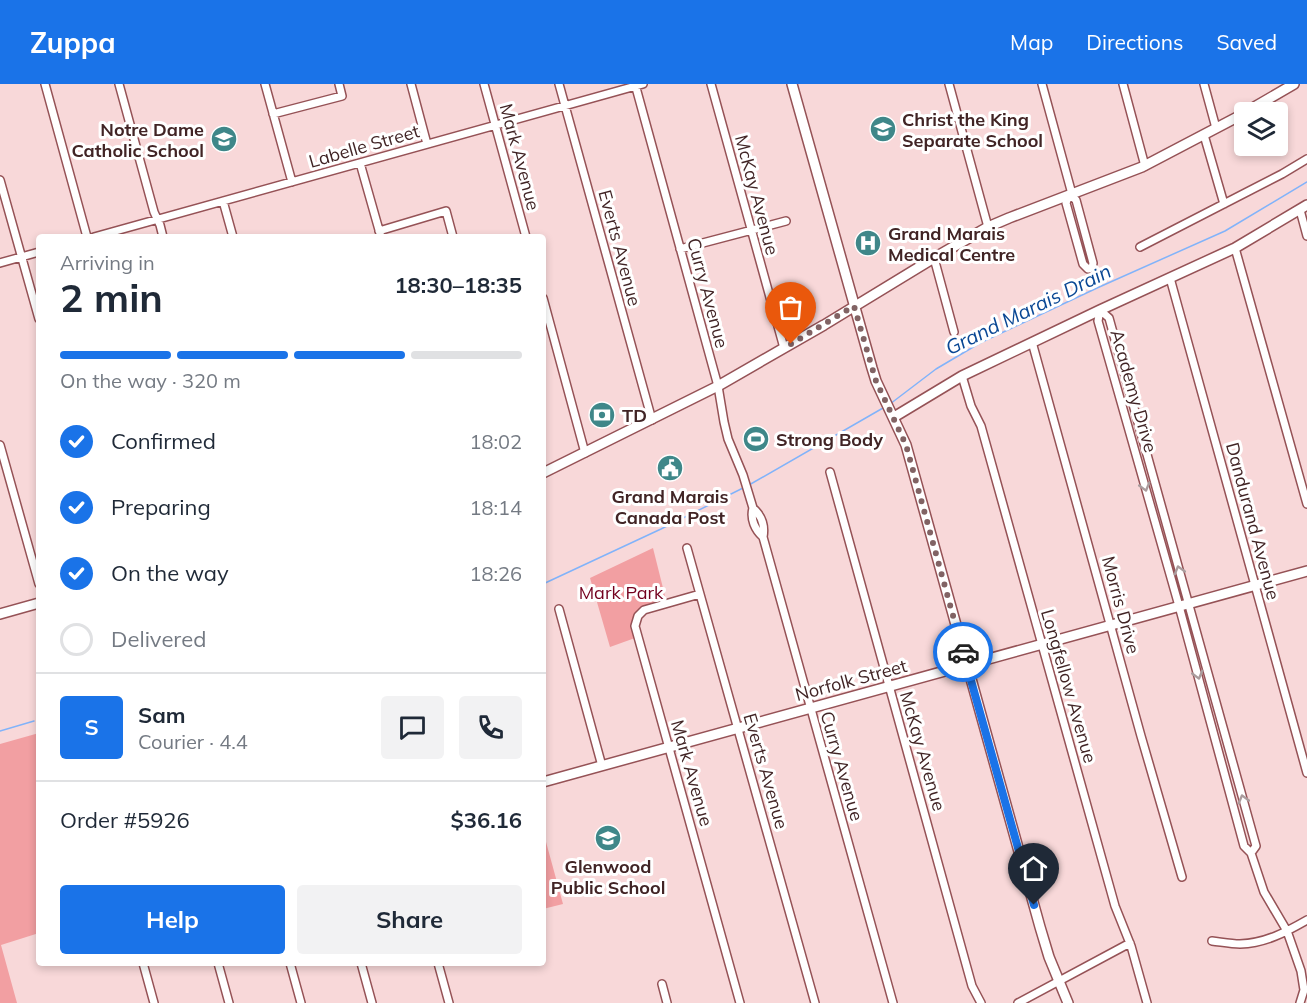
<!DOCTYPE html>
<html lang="en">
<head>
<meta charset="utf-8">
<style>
  body { margin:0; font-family:Mulish,sans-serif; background:#f2f2f3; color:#1f2937; height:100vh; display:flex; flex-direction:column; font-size:22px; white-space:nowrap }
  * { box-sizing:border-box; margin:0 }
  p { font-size:20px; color:#747a83 }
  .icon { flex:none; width:33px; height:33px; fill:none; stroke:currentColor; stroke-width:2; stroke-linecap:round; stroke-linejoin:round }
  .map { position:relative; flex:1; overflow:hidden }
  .sheet { position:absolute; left:36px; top:150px; width:510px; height:732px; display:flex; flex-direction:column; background:#fff; border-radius:6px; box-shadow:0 3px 9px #0003 }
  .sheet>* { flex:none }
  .buttons { position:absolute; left:1234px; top:18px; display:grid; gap:12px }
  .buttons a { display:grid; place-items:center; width:54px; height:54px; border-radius:6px; background:#fff; box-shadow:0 3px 9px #0003; font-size:30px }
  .pin { position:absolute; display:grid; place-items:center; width:51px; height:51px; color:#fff; margin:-62px -26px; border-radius:50% 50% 50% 0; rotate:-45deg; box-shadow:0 0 6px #0007 }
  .pin .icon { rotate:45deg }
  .courier { position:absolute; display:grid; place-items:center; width:60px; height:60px; margin:-30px; border:4px solid #1a73e8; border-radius:50%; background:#fff; color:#222; box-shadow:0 2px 8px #0007 }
  .headline em { font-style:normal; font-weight:700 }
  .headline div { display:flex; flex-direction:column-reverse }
  .headline { display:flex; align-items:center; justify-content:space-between; height:102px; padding:0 24px }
  h1 { font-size:39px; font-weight:700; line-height:45px }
  .bar { display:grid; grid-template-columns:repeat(4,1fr); gap:9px 6px; align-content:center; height:72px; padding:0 24px }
  .bar i { height:8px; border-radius:4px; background:#e0e1e3 }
  .bar .active { background:#1a73e8 }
  .bar p { grid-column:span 4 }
  .line { display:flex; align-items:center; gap:15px; padding:0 24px; border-top:2px solid #e0e1e3 }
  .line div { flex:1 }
  .round { display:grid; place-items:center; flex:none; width:63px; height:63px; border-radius:6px; background:#f2f2f3 }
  ol { padding:0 24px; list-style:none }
  li { display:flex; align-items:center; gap:18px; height:66px }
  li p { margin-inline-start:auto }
  li .icon { padding:6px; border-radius:50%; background:#1a73e8; color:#fff; stroke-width:4 }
  li:last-child { color:#747a83 }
  li i { width:33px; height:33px; border:3px solid #e0e1e3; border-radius:50% }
  .button { display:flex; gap:12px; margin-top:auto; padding:12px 24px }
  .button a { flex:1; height:69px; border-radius:6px; background:#1a73e8; color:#fff; font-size:24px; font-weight:700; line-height:69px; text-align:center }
  .button a+a { background:#f2f2f3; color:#1f2937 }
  header { display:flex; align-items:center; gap:36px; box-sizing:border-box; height:84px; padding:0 30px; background:#1a73e8; color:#fff }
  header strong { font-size:28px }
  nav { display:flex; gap:33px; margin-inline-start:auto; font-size:21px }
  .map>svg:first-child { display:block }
  .green { fill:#f29fa2 }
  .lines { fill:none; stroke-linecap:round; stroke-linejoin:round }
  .stream { stroke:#81b3fa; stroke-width:1.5 }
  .street-casing { stroke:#955256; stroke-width:10 }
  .secondary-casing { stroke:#955256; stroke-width:12 }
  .street { stroke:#fff; stroke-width:7 }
  .secondary { stroke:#fff; stroke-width:9 }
  .oneway { stroke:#aa9c9d }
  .done { stroke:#816364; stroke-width:6; stroke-dasharray:0 10.8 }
  .route { stroke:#1a73e8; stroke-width:8 }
  .labels { text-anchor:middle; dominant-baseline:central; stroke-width:6; stroke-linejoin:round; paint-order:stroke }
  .poi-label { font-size:18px; font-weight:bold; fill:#412425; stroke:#fff; text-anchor:start }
  .street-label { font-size:18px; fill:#412425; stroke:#fff }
  .park-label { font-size:18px; fill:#73001e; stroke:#fff }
  .water-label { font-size:20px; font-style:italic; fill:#094794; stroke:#fff }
</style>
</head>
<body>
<header>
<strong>Zuppa</strong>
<nav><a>Map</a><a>Directions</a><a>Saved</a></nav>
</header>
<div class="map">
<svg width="1307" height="919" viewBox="0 0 1307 919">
  <rect width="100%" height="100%" fill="#f8d8d9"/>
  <path class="green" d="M653,464L666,516C654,519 633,523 632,539C631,544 634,550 635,554L610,563L590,494Z
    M39,649V849L1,861L17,919H0V660Z
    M543,747L563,820L543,825Z"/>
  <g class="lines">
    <path class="stream" d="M890,320L936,285L980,259L1097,204L1225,147L1307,98
      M749,401L883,324
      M543,500L661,445L745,403
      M0,647L34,637"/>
    <defs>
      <path id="street" d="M45,0L87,153
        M119,0L154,128L160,141L163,153
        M265,0L292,98
        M411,0L427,60
        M484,0L526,153
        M559,0L652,336
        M635,0L718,302L724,338L728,355L743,391L753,424C762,432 765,442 763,453L893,919
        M711,0L784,264
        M949,0L988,143
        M1042,0L1072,110
        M1123,0L1145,82
        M1204,0L1216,44
        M273,30L342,12L339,0
        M1204,51L1224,120
        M360,79L381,153
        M0,96L39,235
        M1069,111L1076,116L1093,179L1092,184L1088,185L1083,180L1066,119Z
        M223,117L233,153
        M1300,126L1307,152
        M379,147L446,127L453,153
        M94,153L643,0
        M1140,163L1282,90L1307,75
        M1235,164L1307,420
        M680,165L786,137
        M934,174L954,248
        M0,179L39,168
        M1170,194L1307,689
        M543,214L585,369
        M1100,226L1098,237L1179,522L1244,762L1251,769L1264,808L1287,847L1301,887L1304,906L1300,919
        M1100,226L1109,234L1256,762L1251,769
        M1032,258L1141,652L1182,793
        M962,292L971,322L981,342L1115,822L1131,862L1147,919
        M0,361L39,500
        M830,388L972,902L981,919
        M753,424C750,435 755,446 763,453
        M687,464L815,919
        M700,510L644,526L638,532L635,542L740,919
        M559,525L602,682
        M1212,857C1221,858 1231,860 1240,860C1266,859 1286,848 1307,836
        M143,879L154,919
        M218,879L229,919
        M290,879L301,919
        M361,879L372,919
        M438,879L449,919
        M662,900L667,919
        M1018,919L1130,859"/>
      <path id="secondary" d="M792,0L872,284L876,297L906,361L1040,843L1049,873L1068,919
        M1246,28L1294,0
        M894,333L962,292L1100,226L1235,164L1307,121
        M543,389L718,302L824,241L934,174L988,143L1009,134L1142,83L1245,29
        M0,530L39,519
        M543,698L1307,487"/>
    </defs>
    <use href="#street" class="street-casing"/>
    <use href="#secondary" class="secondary-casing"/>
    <use href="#street" class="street"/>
    <use href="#secondary" class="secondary"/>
  </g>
  <defs><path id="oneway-chevron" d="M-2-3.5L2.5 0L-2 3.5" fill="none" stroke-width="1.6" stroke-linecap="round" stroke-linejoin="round" transform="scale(1.5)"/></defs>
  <g class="oneway">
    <use href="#oneway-chevron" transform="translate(1145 403) rotate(74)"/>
    <use href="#oneway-chevron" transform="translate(1179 486) rotate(-106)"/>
    <use href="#oneway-chevron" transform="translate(1198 591) rotate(75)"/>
    <use href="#oneway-chevron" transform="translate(1243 715) rotate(-106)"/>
  </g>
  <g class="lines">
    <path class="done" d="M791,260L854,222L876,297L906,361L963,568"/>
    <path class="route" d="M963,568L1034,821"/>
  </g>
  <defs>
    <symbol id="school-disc" viewBox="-11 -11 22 22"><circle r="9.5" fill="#3f8789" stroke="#fff"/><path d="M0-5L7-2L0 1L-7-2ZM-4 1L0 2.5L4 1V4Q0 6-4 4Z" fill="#fff"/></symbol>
    <symbol id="hospital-disc" viewBox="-11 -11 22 22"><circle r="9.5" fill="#3f8789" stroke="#fff"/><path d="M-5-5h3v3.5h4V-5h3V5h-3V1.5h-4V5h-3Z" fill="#fff"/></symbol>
    <symbol id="bank-disc" viewBox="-11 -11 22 22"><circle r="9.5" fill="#3f8789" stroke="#fff"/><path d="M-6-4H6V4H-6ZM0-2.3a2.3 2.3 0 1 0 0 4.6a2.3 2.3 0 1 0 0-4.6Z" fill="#fff"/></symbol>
    <symbol id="stadium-disc" viewBox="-11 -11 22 22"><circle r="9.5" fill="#3f8789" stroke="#fff"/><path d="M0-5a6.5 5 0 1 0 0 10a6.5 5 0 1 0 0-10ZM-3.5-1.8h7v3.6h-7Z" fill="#fff"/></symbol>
    <symbol id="civic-disc" viewBox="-11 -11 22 22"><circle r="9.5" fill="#3f8789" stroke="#fff"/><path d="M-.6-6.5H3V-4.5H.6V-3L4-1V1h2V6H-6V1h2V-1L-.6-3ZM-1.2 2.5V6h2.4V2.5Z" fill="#fff"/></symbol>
  </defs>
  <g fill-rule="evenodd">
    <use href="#school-disc" x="868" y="30" width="30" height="30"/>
    <use href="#school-disc" x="209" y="40" width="30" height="30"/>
    <use href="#hospital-disc" x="853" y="144" width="30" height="30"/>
    <use href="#bank-disc" x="587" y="316" width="30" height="30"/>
    <use href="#stadium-disc" x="741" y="340" width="30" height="30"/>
    <use href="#civic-disc" x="655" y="369" width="30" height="30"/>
    <use href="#school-disc" x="593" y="739" width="30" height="30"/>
  </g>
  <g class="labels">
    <g class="poi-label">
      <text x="902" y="35">Christ the King<tspan x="902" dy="21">Separate School</tspan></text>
      <text x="204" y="45" text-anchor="end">Notre Dame<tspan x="204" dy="21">Catholic School</tspan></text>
      <text x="888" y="149">Grand Marais<tspan x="888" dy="21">Medical Centre</tspan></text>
      <text x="622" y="331">TD</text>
      <text x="776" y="355">Strong Body</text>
      <text x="670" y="412" text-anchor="middle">Grand Marais<tspan x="670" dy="21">Canada Post</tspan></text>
      <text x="608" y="782" text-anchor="middle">Glenwood<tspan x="608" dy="21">Public School</tspan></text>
    </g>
    <g class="street-label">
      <text transform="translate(364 62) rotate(-16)">Labelle Street</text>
      <text transform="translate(520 73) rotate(75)">Mark Avenue</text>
      <text transform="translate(757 111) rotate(75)">McKay Avenue</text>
      <text transform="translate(620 164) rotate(75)">Everts Avenue</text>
      <text transform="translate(708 209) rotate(75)">Curry Avenue</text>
      <text transform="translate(1134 307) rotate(74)">Academy Drive</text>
      <text transform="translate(1253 437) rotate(75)">Dandurand Avenue</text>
      <text transform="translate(1121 521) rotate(75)">Morris Drive</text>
      <text transform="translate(851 596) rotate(-15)">Norfolk Street</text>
      <text transform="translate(1069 602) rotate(74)">Longfellow Avenue</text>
      <text transform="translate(923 667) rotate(74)">McKay Avenue</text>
      <text transform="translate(842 682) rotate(74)">Curry Avenue</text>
      <text transform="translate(766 687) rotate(74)">Everts Avenue</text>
      <text transform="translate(692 689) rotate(74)">Mark Avenue</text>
    </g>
    <g class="park-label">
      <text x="621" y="508">Mark Park</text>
    </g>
    <g class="water-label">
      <text transform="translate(1028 225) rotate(-26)">Grand Marais Drain</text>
    </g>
  </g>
</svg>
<div class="buttons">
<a><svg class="icon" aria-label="layers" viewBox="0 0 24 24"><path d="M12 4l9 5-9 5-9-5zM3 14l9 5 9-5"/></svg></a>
</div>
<div class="pin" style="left:791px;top:260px;background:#ea580c"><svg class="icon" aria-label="bag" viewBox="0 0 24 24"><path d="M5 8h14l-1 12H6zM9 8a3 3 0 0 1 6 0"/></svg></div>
<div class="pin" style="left:1034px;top:821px;background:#1f2937"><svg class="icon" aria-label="home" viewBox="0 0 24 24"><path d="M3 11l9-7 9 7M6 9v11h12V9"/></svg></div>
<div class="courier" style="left:963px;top:568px"><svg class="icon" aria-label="car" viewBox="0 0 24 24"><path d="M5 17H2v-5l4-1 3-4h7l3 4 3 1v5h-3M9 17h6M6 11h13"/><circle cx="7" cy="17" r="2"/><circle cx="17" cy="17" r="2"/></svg></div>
<section class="sheet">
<div class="headline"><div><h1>2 min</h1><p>Arriving in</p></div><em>18:30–18:35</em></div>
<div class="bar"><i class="active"></i><i class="active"></i><i class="active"></i><i></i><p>On the way · 320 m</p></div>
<ol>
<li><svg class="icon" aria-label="check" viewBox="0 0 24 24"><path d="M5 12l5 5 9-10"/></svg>Confirmed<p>18:02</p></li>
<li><svg class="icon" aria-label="check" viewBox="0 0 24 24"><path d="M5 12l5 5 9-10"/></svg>Preparing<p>18:14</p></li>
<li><svg class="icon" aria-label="check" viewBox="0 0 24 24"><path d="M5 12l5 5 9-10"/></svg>On the way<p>18:26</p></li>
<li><i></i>Delivered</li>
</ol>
<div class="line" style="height:108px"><b class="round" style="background:#1a73e8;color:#fff">S</b><div><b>Sam</b><p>Courier · 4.4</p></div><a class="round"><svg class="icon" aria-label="chat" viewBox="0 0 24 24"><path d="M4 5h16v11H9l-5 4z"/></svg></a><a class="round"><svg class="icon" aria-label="phone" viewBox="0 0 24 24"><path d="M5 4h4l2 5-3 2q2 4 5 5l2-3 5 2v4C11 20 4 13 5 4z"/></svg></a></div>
<div class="line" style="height:78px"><div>Order #5926</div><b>$36.16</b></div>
<div class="button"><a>Help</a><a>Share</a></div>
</section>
</div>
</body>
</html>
